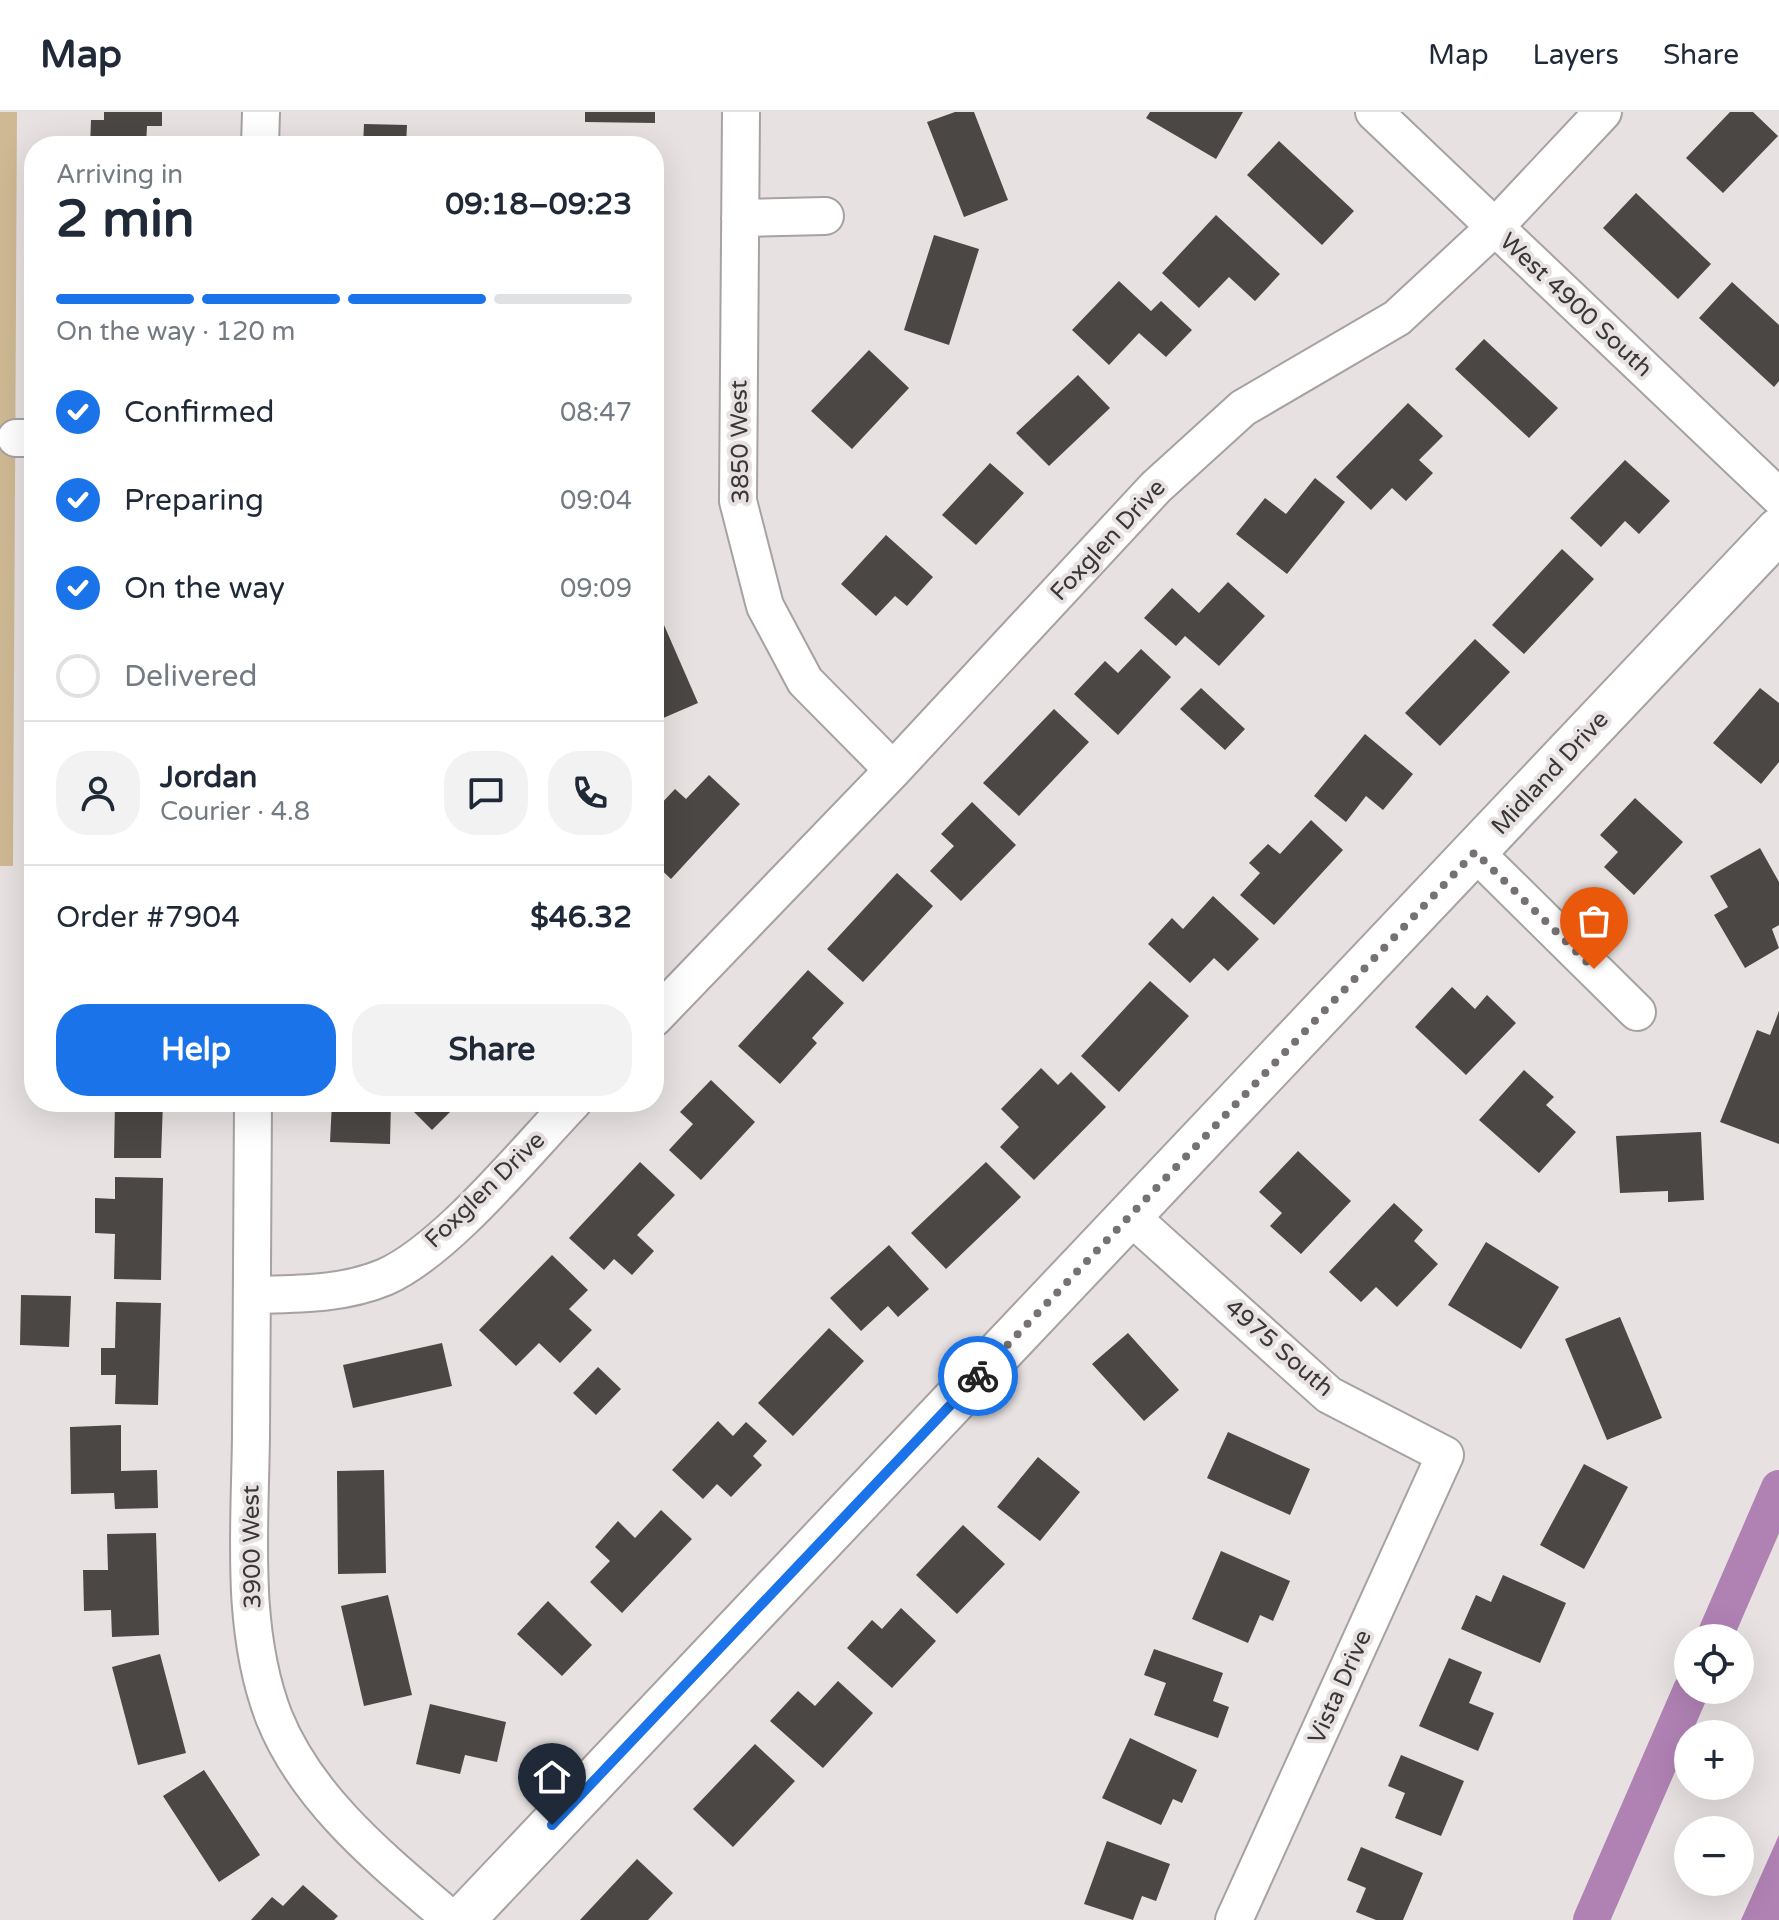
<!DOCTYPE html>
<html lang="en">
<head>
<meta charset="utf-8">
<style>
  body { margin:0; font-family:"Varela Round",sans-serif; background:#f2f2f3; color:#1f2937; height:100vh; display:flex; flex-direction:column; font-size:30px; white-space:nowrap }
  * { box-sizing:border-box; margin:0 }
  p { font-size:26px; color:#747a83 }
  .icon { flex:none; width:44px; height:44px; fill:none; stroke:currentColor; stroke-width:2; stroke-linecap:round; stroke-linejoin:round }
  .map { position:relative; flex:1; overflow:hidden }
  .details { position:absolute; left:24px; top:24px; width:640px; height:976px; display:flex; flex-direction:column; background:#fff; border-radius:32px; box-shadow:0 8px 32px #0002 }
  .details>* { flex:none }
  .controls { position:absolute; left:1674px; top:1512px; display:grid; gap:16px }
  .controls a { display:grid; place-items:center; width:80px; height:80px; border-radius:50%; background:#fff; box-shadow:0 8px 32px #0002; font-size:40px }
  .pin { position:absolute; display:grid; place-items:center; width:68px; height:68px; color:#fff; margin:-82px -34px; border-radius:50% 50% 50% 0; rotate:-45deg; box-shadow:0 0 8px #0007 }
  .pin .icon { rotate:45deg }
  .courier { position:absolute; display:grid; place-items:center; width:80px; height:80px; margin:-40px; border:6px solid #1a73e8; border-radius:50%; background:#fff; color:#222; box-shadow:0 2px 10px #0007 }
  .summary em { font-style:normal; font-weight:700 }
  .summary div { display:flex; flex-direction:column-reverse }
  .summary { display:flex; align-items:center; justify-content:space-between; height:136px; padding:0 32px }
  h1 { font-size:52px; font-weight:700; line-height:60px }
  .bar { display:grid; grid-template-columns:repeat(4,1fr); gap:12px 8px; align-content:center; height:96px; padding:0 32px }
  .bar i { height:10px; border-radius:6px; background:#e0e1e3 }
  .bar .active { background:#1a73e8 }
  .bar p { grid-column:span 4 }
  .line { display:flex; align-items:center; gap:20px; padding:0 32px; border-top:2px solid #e0e1e3 }
  .line div { flex:1 }
  .round { display:grid; place-items:center; flex:none; width:84px; height:84px; border-radius:32px; background:#f2f2f3 }
  ol { padding:0 32px; list-style:none }
  li { display:flex; align-items:center; gap:24px; height:88px }
  li p { margin-inline-start:auto }
  li .icon { padding:8px; border-radius:50%; background:#1a73e8; color:#fff; stroke-width:4 }
  li:last-child { color:#747a83 }
  li i { width:44px; height:44px; border:4px solid #e0e1e3; border-radius:50% }
  .action { display:flex; gap:16px; margin-top:auto; padding:16px 32px }
  .action a { flex:1; height:92px; border-radius:32px; background:#1a73e8; color:#fff; font-size:32px; font-weight:700; line-height:92px; text-align:center }
  .action a+a { background:#f2f2f3; color:#1f2937 }
  header { display:flex; align-items:center; gap:48px; box-sizing:border-box; height:112px; padding:0 40px; background:#fff; border-bottom:2px solid #e0e1e3 }
  header strong { font-size:38px }
  nav { display:flex; gap:44px; margin-inline-start:auto; font-size:28px }
  .map>svg:first-child { display:block }
  .green { fill:#cfb994 }
  .water { fill:#b082b4 }
  .lines { fill:none; stroke-linecap:round; stroke-linejoin:round }
  .canal { stroke:#b082b4; stroke-width:36 }
  .building { fill:#4b4745 }
  .street-casing { stroke:#a7a1a1; stroke-width:40 }
  .secondary-casing { stroke:#a7a1a1; stroke-width:48 }
  .street { stroke:#fff; stroke-width:36 }
  .secondary { stroke:#fff; stroke-width:44 }
  .done { stroke:#767272; stroke-width:8; stroke-dasharray:0 14.4 }
  .route { stroke:#1a73e8; stroke-width:10 }
  .labels { text-anchor:middle; dominant-baseline:central; stroke-width:8; stroke-linejoin:round; paint-order:stroke }
  .street-label { font-size:24px; fill:#393737; stroke:#e7e1e1 }
</style>
</head>
<body>
<header>
<strong>Map</strong>
<nav><a>Map</a><a>Layers</a><a>Share</a></nav>
</header>
<div class="map">
<svg width="1779" height="1808" viewBox="0 0 1779 1808">
  <rect width="100%" height="100%" fill="#e7e1e1"/>
  <path class="green" d="M0,0H17L13,754H0Z"/>
  <path class="water" d="M1779,1723V1808H1741Z"/>
  <g class="lines">
    <path class="canal" d="M1714,1526L1779,1376
      M1591,1808L1691,1578"/>
  </g>
  <path class="building" d="M104,0H162V14H147L146,34H90L91,8H104Z
    M585,0H655V11L585,10Z
    M955,0H974L1008,88L964,105L927,10Z
    M1150,0H1243L1216,47L1146,6Z
    M1730,0H1753L1778,24L1723,81L1686,46Z
    M364,12L407,13L406,34H363Z
    M1279,29L1354,99L1322,133L1247,63Z
    M1636,81L1711,152L1678,187L1603,116Z
    M1216,103L1280,162L1255,189L1229,165L1199,196L1162,161Z
    M934,123L979,137L949,233L904,218Z
    M1119,169L1151,199L1161,189L1192,218L1166,245L1139,221L1109,253L1072,218Z
    M1732,170L1779,213V269L1774,275L1699,206Z
    M1484,227L1558,296L1529,326L1455,257Z
    M869,238L909,276L852,337L811,299Z
    M1078,263L1110,296L1049,354L1016,321Z
    M1408,291L1443,324L1419,348L1433,361L1406,389L1392,376L1371,398L1336,365Z
    M1625,348L1670,389L1639,422L1625,409L1601,435L1570,406Z
    M990,351L1024,381L976,433L942,403Z
    M1315,366L1345,390L1287,462L1236,422L1265,386L1286,402Z
    M886,423L933,465L907,494L895,484L876,504L841,472Z
    M1562,437L1594,467L1524,542L1492,513Z
    M1228,470L1265,504L1219,554L1185,524L1176,534L1144,506L1172,476L1199,501Z
    M657,497L698,591L654,610V498Z
    M1475,527L1510,560L1440,634L1405,601Z
    M1141,537L1171,565L1118,623L1074,582L1105,549L1118,561Z
    M1201,576L1245,617L1225,638L1180,597Z
    M1760,576L1779,591V650L1761,672L1713,631Z
    M1054,597L1089,630L1019,704L983,671Z
    M1365,622L1413,662L1383,698L1366,684L1346,710L1314,684Z
    M709,663L740,692L671,767L654,751V711L662,702L657,696L675,677L686,687Z
    M1635,686L1683,730L1634,783L1604,755L1618,740L1600,723Z
    M972,690L1016,733L961,789L930,759L954,734L941,722Z
    M1311,708L1343,738L1274,813L1240,783L1260,761L1249,751L1268,732L1280,742Z
    M1760,736L1779,770V813L1772,817L1779,836L1745,856L1714,803L1728,795L1710,764Z
    M897,761L933,794L863,870L827,837Z
    M1213,784L1259,827L1228,859L1214,846L1190,871L1148,832L1172,806L1183,817Z
    M808,858L844,891L812,926L817,931L780,972L738,934Z
    M1150,869L1189,904L1119,980L1081,944Z
    M1452,875L1475,897L1487,883L1516,911L1466,963L1415,915Z
    M1779,899V1032L1720,1010L1757,918L1770,923Z
    M1041,956L1058,973L1071,960L1106,995L1034,1068L1000,1035L1019,1015L1001,997Z
    M1524,958L1554,985L1546,993L1576,1020L1539,1061L1479,1008Z
    M711,968L755,1010L701,1068L669,1038L693,1012L680,1000Z
    M115,990H163L161,1046H114Z
    M332,990H391L390,1032L330,1030Z
    M415,990H447L454,996L432,1018L409,995Z
    M1701,1020L1704,1088L1668,1090V1079L1620,1081L1616,1024Z
    M1298,1039L1351,1089L1301,1142L1270,1114L1282,1101L1259,1080Z
    M640,1050L675,1083L637,1123L654,1139L632,1163L614,1147L604,1158L569,1126Z
    M986,1050L1021,1085L946,1157L911,1121Z
    M115,1065L163,1066L161,1168L114,1167L115,1122L95,1121V1086L115,1087Z
    M1394,1091L1423,1118L1414,1129L1438,1152L1397,1195L1376,1175L1361,1190L1329,1160Z
    M1486,1130L1559,1175L1521,1237L1448,1193Z
    M889,1133L929,1177L898,1205L888,1194L861,1219L830,1186Z
    M552,1143L588,1178L569,1197L592,1218L560,1251L539,1231L516,1254L479,1218Z
    M21,1183L71,1184L69,1235L20,1233Z
    M116,1190L161,1191L158,1293L115,1292L116,1263H101V1236H115Z
    M1620,1205L1662,1306L1607,1328L1565,1227Z
    M829,1216L864,1249L793,1324L758,1291Z
    M1128,1221L1179,1278L1144,1309L1092,1252Z
    M442,1231L452,1274L353,1296L343,1253Z
    M598,1255L621,1277L596,1303L573,1281Z
    M718,1309L733,1324L746,1310L767,1329L753,1344L762,1353L731,1385L717,1372L703,1387L672,1358Z
    M121,1313V1359L157,1358L158,1396L115,1397L114,1381L71,1382L70,1315Z
    M1228,1320L1310,1357L1290,1403L1207,1366Z
    M1038,1345L1080,1380L1040,1429L997,1395Z
    M1584,1352L1628,1375L1584,1457L1540,1433Z
    M384,1358L386,1461L338,1462L337,1359Z
    M661,1398L692,1427L622,1501L590,1470L610,1449L595,1435L618,1409L635,1426Z
    M963,1413L1005,1452L957,1502L916,1463Z
    M156,1421L159,1523L112,1525L111,1498L84,1499L83,1458H108L107,1422Z
    M1221,1439L1290,1469L1273,1509L1260,1503L1248,1531L1192,1507Z
    M1503,1463L1566,1491L1540,1551L1461,1517L1476,1483L1491,1490Z
    M388,1483L412,1583L364,1594L341,1494Z
    M548,1489L592,1533L562,1564L517,1522Z
    M901,1496L936,1529L892,1576L847,1536L872,1508L882,1517Z
    M1154,1537L1223,1561L1213,1589L1229,1595L1218,1626L1154,1603L1166,1571L1144,1563Z
    M160,1542L186,1641L138,1653L112,1555Z
    M1449,1546L1482,1560L1469,1591L1494,1601L1478,1639L1419,1614Z
    M838,1569L873,1601L823,1656L770,1609L798,1579L815,1594Z
    M430,1592L506,1610L497,1650L465,1643L460,1662L416,1652Z
    M1130,1626L1197,1658L1182,1691L1173,1687L1161,1713L1102,1686Z
    M755,1632L795,1669L733,1735L693,1697Z
    M1401,1643L1464,1669L1441,1724L1395,1706L1405,1681L1388,1674Z
    M204,1658L260,1743L219,1770L163,1684Z
    M1107,1729L1170,1752L1156,1789L1142,1784L1133,1808L1084,1792Z
    M1361,1735L1423,1761L1403,1808H1376L1356,1800L1366,1776L1347,1768Z
    M637,1747L673,1781L648,1808H580Z
    M303,1773L338,1804L334,1808H251L272,1785L283,1794Z"/>
  <g class="lines">
    <defs>
      <path id="street" d="M741,0L738,389L765,494L805,569L893,658
        M1374,0L1779,385
        M260,34L261,0
        M740,106L825,104
        M16,326H34
        M1475,740L1637,900
        M654,906L893,658L1156,375L1243,296L1397,206L1495,115L1603,0
        M253,990C253,1101 252,1212 251,1323C250,1416 240,1517 274,1605C308,1690 385,1750 452,1808
        M1130,1104L1329,1283L1445,1343L1234,1808
        M252,1183C297,1182 342,1183 385,1165C446,1138 525,1040 573,990"/>
      <path id="secondary" d="M462,1808L1779,418"/>
    </defs>
    <use href="#street" class="street-casing"/>
    <use href="#secondary" class="secondary-casing"/>
    <use href="#street" class="street"/>
    <use href="#secondary" class="secondary"/>
  </g>
  <g class="lines">
    <path class="done" d="M978,1264L1475,740L1594,857"/>
    <path class="route" d="M552,1713L978,1264"/>
  </g>
  <g class="labels">
    <g class="street-label">
      <text transform="translate(1576 193) rotate(43)">West 4900 South</text>
      <text transform="translate(740 330) rotate(-91)">3850 West</text>
      <text transform="translate(1108 428) rotate(-47)">Foxglen Drive</text>
      <text transform="translate(1550 661) rotate(-47)">Midland Drive</text>
      <text transform="translate(485 1078) rotate(-44)">Foxglen Drive</text>
      <text transform="translate(1279 1236) rotate(41)">4975 South</text>
      <text transform="translate(252 1435) rotate(-91)">3900 West</text>
      <text transform="translate(1340 1575) rotate(-66)">Vista Drive</text>
    </g>
  </g>
</svg>
<div class="controls">
<a><svg class="icon" aria-label="locate" viewBox="0 0 24 24"><circle cx="12" cy="12" r="6"/><path d="M12 2v4M12 18v4M2 12h4M18 12h4"/></svg></a>
<a>+</a>
<a>−</a>
</div>
<div class="pin" style="left:1594px;top:857px;background:#ea580c"><svg class="icon" aria-label="bag" viewBox="0 0 24 24"><path d="M5 8h14l-1 12H6zM9 8a3 3 0 0 1 6 0"/></svg></div>
<div class="pin" style="left:552px;top:1713px;background:#1f2937"><svg class="icon" aria-label="home" viewBox="0 0 24 24"><path d="M3 11l9-7 9 7M6 9v11h12V9"/></svg></div>
<div class="courier" style="left:978px;top:1264px"><svg class="icon" aria-label="bike" viewBox="0 0 24 24"><circle cx="6" cy="16" r="4"/><circle cx="18" cy="16" r="4"/><path d="M6 16l4-8h5l3 8M10 8l3 8H6M13 5h3"/></svg></div>
<section class="details">
<div class="summary"><div><h1>2 min</h1><p>Arriving in</p></div><em>09:18–09:23</em></div>
<div class="bar"><i class="active"></i><i class="active"></i><i class="active"></i><i></i><p>On the way · 120 m</p></div>
<ol>
<li><svg class="icon" aria-label="check" viewBox="0 0 24 24"><path d="M5 12l5 5 9-10"/></svg>Confirmed<p>08:47</p></li>
<li><svg class="icon" aria-label="check" viewBox="0 0 24 24"><path d="M5 12l5 5 9-10"/></svg>Preparing<p>09:04</p></li>
<li><svg class="icon" aria-label="check" viewBox="0 0 24 24"><path d="M5 12l5 5 9-10"/></svg>On the way<p>09:09</p></li>
<li><i></i>Delivered</li>
</ol>
<div class="line" style="height:144px"><a class="round"><svg class="icon" aria-label="person" viewBox="0 0 24 24"><circle cx="12" cy="8" r="4"/><path d="M4 21q1-7 8-7t8 7"/></svg></a><div><b>Jordan</b><p>Courier · 4.8</p></div><a class="round"><svg class="icon" aria-label="chat" viewBox="0 0 24 24"><path d="M4 5h16v11H9l-5 4z"/></svg></a><a class="round"><svg class="icon" aria-label="phone" viewBox="0 0 24 24"><path d="M5 4h4l2 5-3 2q2 4 5 5l2-3 5 2v4C11 20 4 13 5 4z"/></svg></a></div>
<div class="line" style="height:104px"><div>Order #7904</div><b>$46.32</b></div>
<div class="action"><a>Help</a><a>Share</a></div>
</section>
</div>
</body>
</html>
